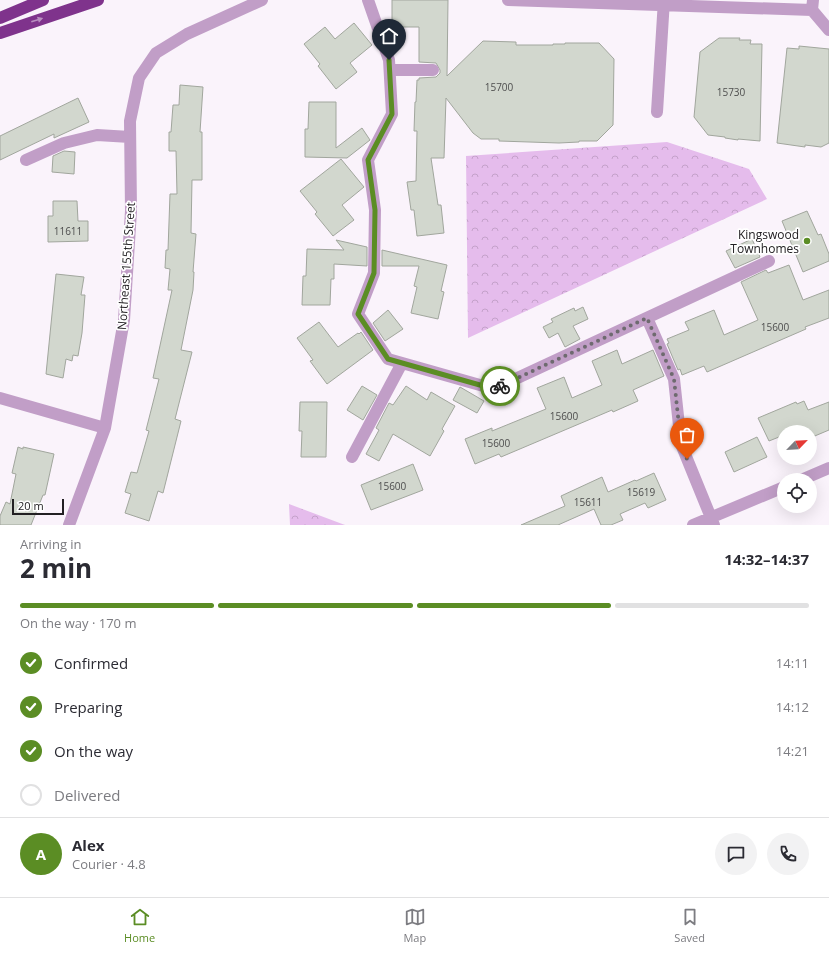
<!DOCTYPE html>
<html lang="en">
<head>
<meta charset="utf-8">
<style>
  body { margin:0; font-family:"Open Sans",sans-serif; background:#f2f2f3; color:#2b2b33; height:100vh; display:flex; flex-direction:column; font-size:15px; white-space:nowrap }
  * { box-sizing:border-box; margin:0 }
  p { font-size:13px; color:#7c7c81 }
  .icon { flex:none; width:22px; height:22px; fill:none; stroke:currentColor; stroke-width:2; stroke-linecap:round; stroke-linejoin:round }
  .map { position:relative; height:525px; overflow:hidden }
  .panel { display:flex; flex-direction:column; background:#fff; flex:1 }
  .panel>* { flex:none }
  .needle { width:26px; rotate:65deg }
  .tools { position:absolute; left:777px; top:425px; display:grid; gap:8px }
  .tools a { display:grid; place-items:center; width:40px; height:40px; border-radius:50%; background:#fff; box-shadow:0 4px 16px #0002; font-size:20px }
  .scale { position:absolute; left:12px; bottom:10px; width:52px; box-sizing:border-box; padding-left:4px; border:2px solid #222023; border-top:0; font-size:11px; line-height:14px; white-space:nowrap; color:#222023; -webkit-text-stroke:3px #fff; paint-order:stroke }
  .pin { position:absolute; display:grid; place-items:center; width:34px; height:34px; color:#fff; margin:-41px -17px; border-radius:50% 50% 50% 0; rotate:-45deg; box-shadow:0 0 4px #0007 }
  .pin .icon { rotate:45deg }
  .courier { position:absolute; display:grid; place-items:center; width:40px; height:40px; margin:-20px; border:3px solid #5b8d24; border-radius:50%; background:#fff; color:#222; box-shadow:0 1px 5px #0007 }
  .summary em { font-style:normal; font-weight:700 }
  .summary div { display:flex; flex-direction:column-reverse }
  .summary { display:flex; align-items:center; justify-content:space-between; height:68px; padding:0 20px }
  h1 { font-size:26px; font-weight:700; line-height:30px }
  .bar { display:grid; grid-template-columns:repeat(4,1fr); gap:6px 4px; align-content:center; height:48px; padding:0 20px }
  .bar i { height:5px; border-radius:3px; background:#e1e1e2 }
  .bar .current { background:#5b8d24 }
  .bar p { grid-column:span 4 }
  .line { display:flex; align-items:center; gap:10px; padding:0 20px; border-top:1px solid #e1e1e2 }
  .line div { flex:1 }
  .round { display:grid; place-items:center; flex:none; width:42px; height:42px; border-radius:21px; background:#f2f2f3 }
  ol { padding:0 20px; list-style:none }
  li { display:flex; align-items:center; gap:12px; height:44px }
  li p { margin-inline-start:auto }
  li .icon { padding:4px; border-radius:50%; background:#5b8d24; color:#fff; stroke-width:4 }
  li:last-child { color:#7c7c81 }
  li i { width:22px; height:22px; border:2px solid #e1e1e2; border-radius:50% }
  .dock { display:flex; justify-content:space-around; align-items:center; height:56px; border-top:1px solid #e1e1e2; background:#fff; font-size:11px; color:#7c7c81 }
  .dock a { display:grid; justify-items:center; gap:2px }
  .dock .current { color:#5b8d24 }
  .map>svg:first-child { display:block }
  .forest { fill:url(#forest-crowns) }
  .building { fill:#d2d7ce; stroke:#a1a69d }
  .lines { fill:none; stroke-linecap:round; stroke-linejoin:round }
  .minor { stroke:#c19ec7; stroke-width:12 }
  .highway { stroke:#7f338c; stroke-width:12 }
  .oneway { fill:#b98fc0 }
  .done { stroke:#6e6a6f; stroke-width:4; stroke-dasharray:0 7.2 }
  .route { stroke:#5b8d24; stroke-width:5 }
  .poi-dot { fill:#5b8d24; stroke:#fff; stroke-width:1.5 }
  .labels { text-anchor:middle; dominant-baseline:central; stroke-width:3.5; stroke-linejoin:round; paint-order:stroke }
  .number-label { font-size:10px; fill:#4e4e4e }
  .poi-label { font-size:12px; fill:#222023; stroke:#fff; text-anchor:end }
  .street-label { font-size:12px; fill:#222023; stroke:#fff }
</style>
</head>
<body>
<div class="map">
<svg width="829" height="525" viewBox="0 0 829 525">
  <defs>
    <pattern id="forest-crowns" width="20" height="18" patternUnits="userSpaceOnUse"><rect width="20" height="18" fill="#e5bcec"/><path d="M2 6a3 3 0 1 1 6 0M12 15a3 3 0 1 1 6 0" fill="none" stroke="#c4a1ca"/></pattern>
  </defs>
  <rect width="100%" height="100%" fill="#faf3fb"/>
  <path class="forest" d="M667,142L749,169L767,199L468,338L466,156Z
    M289,504L345,525H290Z"/>
  <path class="building" d="M392,0H448L447,76L483,41L516,42V45H553V44H565V43H599L614,59L613,125L597,141H579V142L559,143L499,141V139H481L473,133L446,98L444,158H431L438,205H441L444,233L417,236L414,210H411L407,182L416,181L417,131H414L415,102H416L417,80H419V78L436,77L440,73V70L436,63L419,62V27H392Z
    M354,23L372,45L350,63L357,72L336,89L318,66L320,64L304,44L325,27L335,39Z
    M719,38H740L739,40H751L750,44H762L760,141L738,139V140L725,138V137L708,135L694,117L700,52Z
    M799,46L829,49V143L821,147L805,145V147L777,143L787,48L799,49Z
    M180,85L203,87L200,132H202V180H192L191,233L196,234L193,272H194L193,290L181,350L192,352L175,419L181,421L163,493L158,491L149,521L125,513L131,494L125,492L131,472L137,473L149,431L146,430L159,379L153,378L172,290H168L170,269L165,268L166,250H168L170,194H177L176,151H169V132H171L173,105H179Z
    M78,98L89,122L54,138V134L0,160V136Z
    M309,102H336V148L362,128L370,140L347,158L305,157V129H308Z
    M64,151L75,152L74,174L52,172L53,156Z
    M341,159L364,187L342,205L354,220L333,236L315,214L317,212L300,191Z
    M53,201H77L78,221H88V241L48,242V216H53Z
    M807,211L818,235L821,234L829,254V261L803,272L782,221Z
    M752,239L760,257L735,268L726,251Z
    M336,240L367,247V266L334,264V279H331L330,305H302L303,276H306L307,249L344,250Z
    M382,250L447,265L441,291L444,292L438,319L411,313L417,287L414,286L419,266H382Z
    M789,265L803,300L829,290V318L805,327L806,329L707,372L704,366L682,375L680,369L678,370L667,344L669,343L667,339L689,330L685,322L714,310L724,335L758,320L741,282L766,270L768,273Z
    M56,274L84,277L81,295H85L82,333L78,356L73,355L72,361L66,359L63,378L46,374Z
    M583,307L588,319L573,326L580,339L565,347L558,333L549,338L543,327L553,322L551,319L574,308L575,311Z
    M388,310L403,329L385,341L373,323Z
    M319,322L338,347L358,333L359,334L361,332L373,350L327,384L310,361L313,360L297,338Z
    M617,350L622,364L653,350L664,376L633,390L638,401L613,412L612,410L501,457L499,454L475,464L465,439L492,428V431L546,409L537,388L564,377L572,398L602,385L592,361Z
    M362,386L377,395L363,420L347,410Z
    M406,386L427,400L431,392L455,406L442,429L444,431L430,456L393,434L379,461L366,454L379,430L376,428L389,403L393,405Z
    M460,387L484,401L477,413L453,400Z
    M804,401L808,410L829,402V430L810,438V432H784V435L769,441L758,418L796,402L797,404Z
    M300,402H327L326,457H301L302,431H299Z
    M757,437L767,457L734,472L725,452Z
    M18,447L23,449V447L54,454L45,495H43L31,525H0V516L6,502L10,504L16,474L12,473Z
    M413,464L423,490L371,510L361,485Z
    M654,473L666,500L648,508L645,503L620,514L623,520L611,525H601L594,509L558,525H521L565,506L561,496L602,477L608,492L635,480L636,481Z"/>
  <g class="lines">
    <path class="minor" d="M368,0L389,60L392,114L368,160L375,210L374,273L358,314L388,359L494,389L769,261
      M508,0L812,10
      M813,0L812,10L829,30
      M390,70H433
      M657,112L664,0
      M26,160L64,143L97,135L130,137
      M647,318L674,379L681,444L714,525
      M0,398L105,428
      M352,457L402,363
      M801,480L829,468
      M69,525L105,428L124,320L131,211L130,121L139,78L156,53L187,34L262,0
      M693,525L784,487"/>
    <path class="highway" d="M0,18L43,0
      M0,33L98,0"/>
  </g>
  <defs><path id="oneway-solid" d="M-6-.8H1V-3.2L6.5 0L1 3.2V.8H-6Z"/></defs>
  <use class="oneway" href="#oneway-solid" transform="translate(37 20) rotate(-18)"/>
  <g class="lines">
    <path class="done" d="M500,386L647,318L674,379L681,444L687,459"/>
    <path class="route" d="M389,60L392,114L368,160L375,210L374,273L358,314L388,359L494,389L500,386"/>
  </g>
  <circle class="poi-dot" cx="807" cy="241" r="4"/>
  <g class="labels">
    <g class="number-label">
      <text x="499" y="87">15700</text>
      <text x="731" y="92">15730</text>
      <text x="68" y="231">11611</text>
      <text x="775" y="327">15600</text>
      <text x="564" y="416">15600</text>
      <text x="496" y="443">15600</text>
      <text x="392" y="486">15600</text>
      <text x="641" y="492">15619</text>
      <text x="588" y="502">15611</text>
    </g>
    <g class="poi-label">
      <text x="799" y="234">Kingswood<tspan x="799" dy="14">Townhomes</tspan></text>
    </g>
    <g class="street-label">
      <text transform="translate(126 266) rotate(-86)">Northeast 155th Street</text>
    </g>
  </g>
</svg>
<div class="tools">
<a><svg class="needle" viewBox="-14 -14 28 28"><path d="M0-13l5 13h-10z" fill="#e53935"/><path d="M0 13l5-13h-10z" fill="#7c7c81"/></svg></a>
<a><svg class="icon" aria-label="locate" viewBox="0 0 24 24"><circle cx="12" cy="12" r="6"/><path d="M12 2v4M12 18v4M2 12h4M18 12h4"/></svg></a>
</div>
<div class="scale">20 m</div>
<div class="pin" style="left:687px;top:459px;background:#ea580c"><svg class="icon" aria-label="bag" viewBox="0 0 24 24"><path d="M5 8h14l-1 12H6zM9 8a3 3 0 0 1 6 0"/></svg></div>
<div class="pin" style="left:389px;top:60px;background:#1f2937"><svg class="icon" aria-label="home" viewBox="0 0 24 24"><path d="M3 11l9-7 9 7M6 9v11h12V9"/></svg></div>
<div class="courier" style="left:500px;top:386px"><svg class="icon" aria-label="bike" viewBox="0 0 24 24"><circle cx="6" cy="16" r="4"/><circle cx="18" cy="16" r="4"/><path d="M6 16l4-8h5l3 8M10 8l3 8H6M13 5h3"/></svg></div>
</div>
<section class="panel">
<div class="summary"><div><h1>2 min</h1><p>Arriving in</p></div><em>14:32–14:37</em></div>
<div class="bar"><i class="current"></i><i class="current"></i><i class="current"></i><i></i><p>On the way · 170 m</p></div>
<ol>
<li><svg class="icon" aria-label="check" viewBox="0 0 24 24"><path d="M5 12l5 5 9-10"/></svg>Confirmed<p>14:11</p></li>
<li><svg class="icon" aria-label="check" viewBox="0 0 24 24"><path d="M5 12l5 5 9-10"/></svg>Preparing<p>14:12</p></li>
<li><svg class="icon" aria-label="check" viewBox="0 0 24 24"><path d="M5 12l5 5 9-10"/></svg>On the way<p>14:21</p></li>
<li><i></i>Delivered</li>
</ol>
<div class="line" style="height:72px"><b class="round" style="background:#5b8d24;color:#fff">A</b><div><b>Alex</b><p>Courier · 4.8</p></div><a class="round"><svg class="icon" aria-label="chat" viewBox="0 0 24 24"><path d="M4 5h16v11H9l-5 4z"/></svg></a><a class="round"><svg class="icon" aria-label="phone" viewBox="0 0 24 24"><path d="M5 4h4l2 5-3 2q2 4 5 5l2-3 5 2v4C11 20 4 13 5 4z"/></svg></a></div>
</section>
<nav class="dock">
<a class="current"><svg class="icon" aria-label="home" viewBox="0 0 24 24"><path d="M3 11l9-7 9 7M6 9v11h12V9"/></svg>Home</a>
<a><svg class="icon" aria-label="map" viewBox="0 0 24 24"><path d="M3 6l6-2 6 2 6-2v14l-6 2-6-2-6 2zM9 4v14M15 6v14"/></svg>Map</a>
<a><svg class="icon" aria-label="saved" viewBox="0 0 24 24"><path d="M7 4h10v16l-5-4-5 4z"/></svg>Saved</a>
</nav>
</body>
</html>
